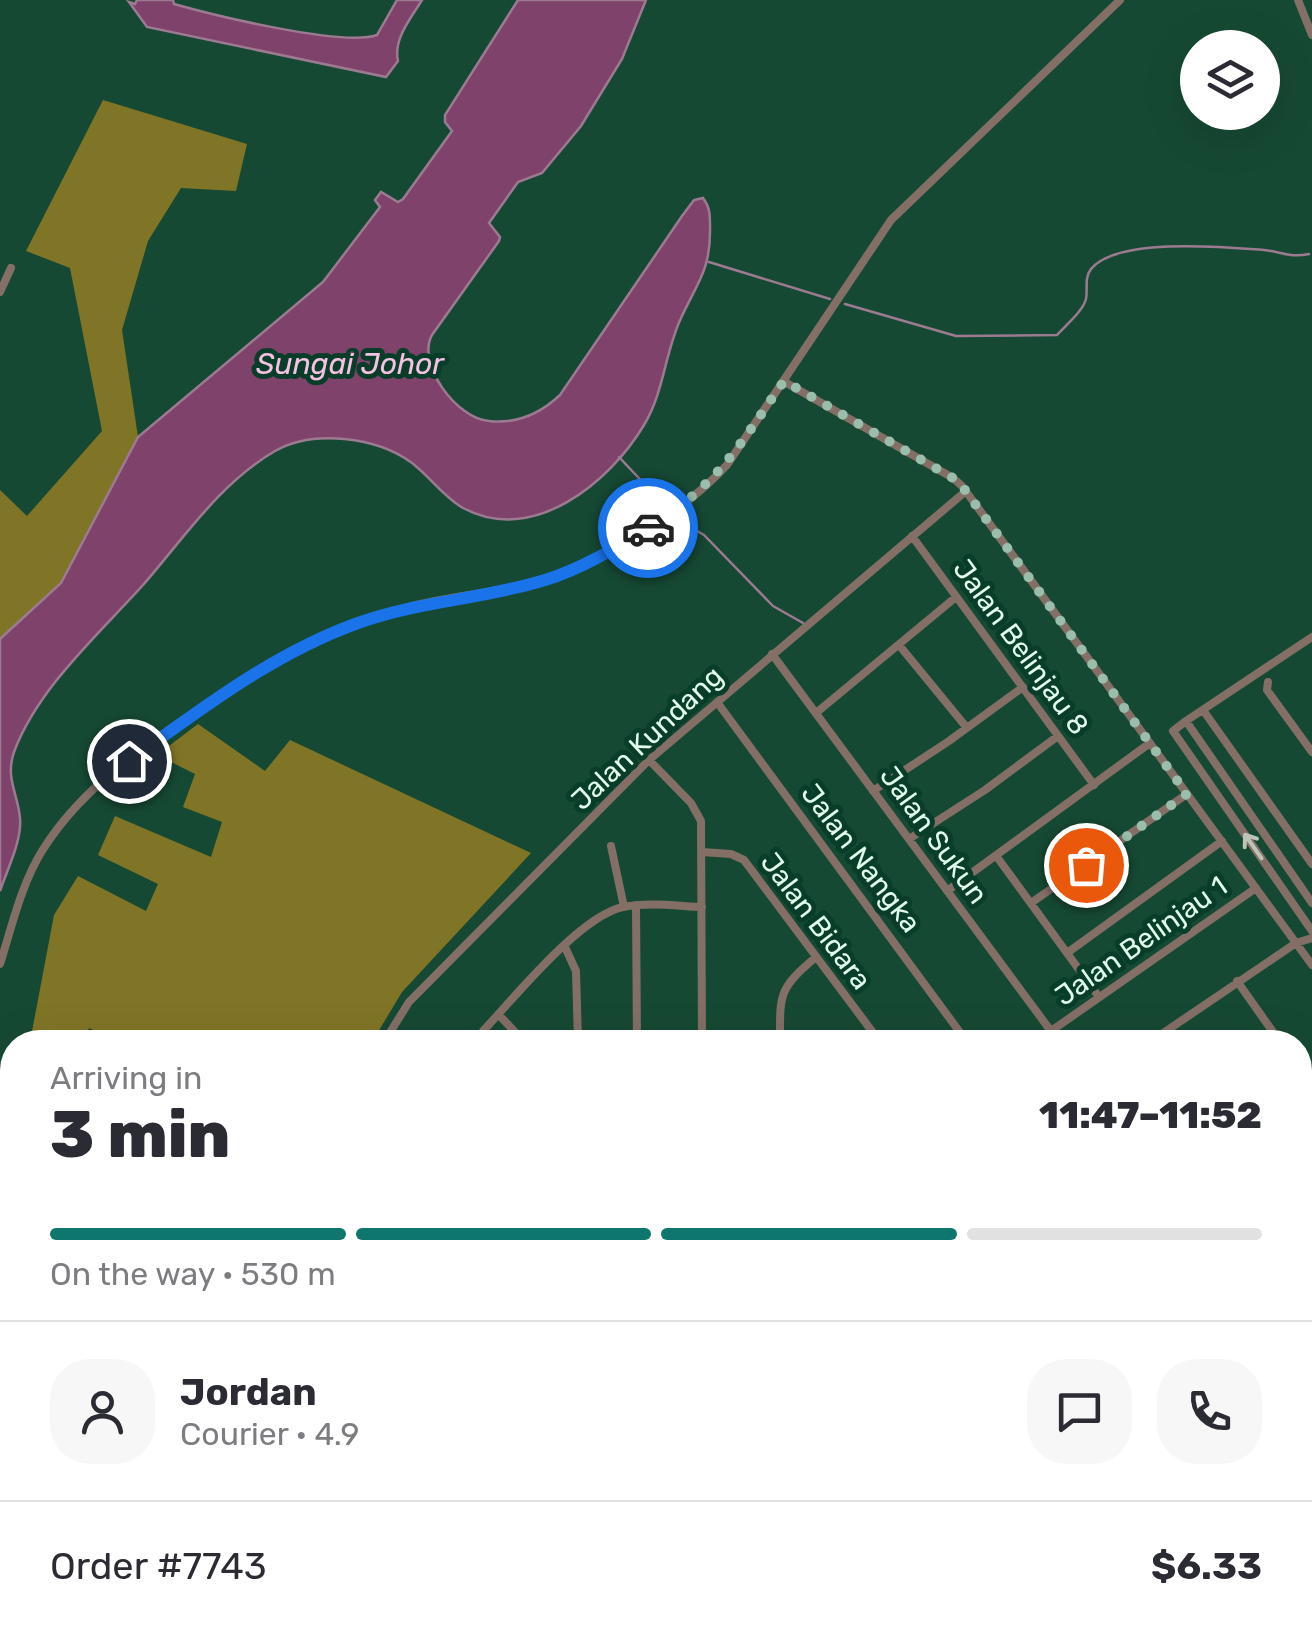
<!DOCTYPE html>
<html lang="en">
<head>
<meta charset="utf-8">
<style>
  body { margin:0; font-family:Rubik,sans-serif; background:#f7f7f7; color:#2b2b33; height:100vh; display:flex; flex-direction:column; font-size:38px; white-space:nowrap }
  * { box-sizing:border-box; margin:0 }
  p { font-size:32px; color:#7c7c81 }
  .icon { flex:none; width:55px; height:55px; fill:none; stroke:currentColor; stroke-width:2; stroke-linecap:round; stroke-linejoin:round }
  .map { position:relative; flex:1; overflow:hidden }
  .details { position:absolute; left:0px; top:1030px; width:1312px; height:622px; display:flex; flex-direction:column; background:#fff; border-radius:40px 40px 0 0; box-shadow:0 10px 40px #0002 }
  .details>* { flex:none }
  .fabs { position:absolute; left:1180px; top:30px; display:grid; gap:20px }
  .fabs a { display:grid; place-items:center; width:100px; height:100px; border-radius:50%; background:#fff; box-shadow:0 10px 40px #0002; font-size:50px }
  .pin { position:absolute; display:grid; place-items:center; width:85px; height:85px; color:#fff; margin:-42px; border:5px solid #fff; border-radius:50%; box-shadow:0 2px 10px #0007 }
  .courier { position:absolute; display:grid; place-items:center; width:100px; height:100px; margin:-50px; border:8px solid #1a73e8; border-radius:50%; background:#fff; color:#222; box-shadow:0 2px 12px #0007 }
  .overview em { font-style:normal; font-weight:800 }
  .overview div { display:flex; flex-direction:column-reverse }
  .overview { display:flex; align-items:center; justify-content:space-between; height:170px; padding:0 50px }
  h1 { font-size:65px; font-weight:800; line-height:75px }
  .bar { display:grid; grid-template-columns:repeat(4,1fr); gap:15px 10px; align-content:center; height:120px; padding:0 50px }
  .bar i { height:12px; border-radius:8px; background:#e1e1e2 }
  .bar .on { background:#0f766e }
  .bar p { grid-column:span 4 }
  .line { display:flex; align-items:center; gap:25px; padding:0 50px; border-top:2px solid #e1e1e2 }
  .line div { flex:1 }
  .round { display:grid; place-items:center; flex:none; width:105px; height:105px; border-radius:40px; background:#f7f7f7 }
  .map>svg:first-child { display:block }
  .forest { fill:#807526 }
  .water { fill:#7f426a; stroke:#9c7a91; stroke-width:2.5 }
  .lines { fill:none; stroke-linecap:round; stroke-linejoin:round }
  .stream { stroke:#9c7a91; stroke-width:2.5 }
  .minor { stroke:#846f67; stroke-width:8 }
  .oneway { stroke:#bcc3b7 }
  .done { stroke:#9abdac; stroke-width:10; stroke-dasharray:0 18 }
  .route { stroke:#1a73e8; stroke-width:12 }
  .labels { text-anchor:middle; dominant-baseline:central; stroke-width:10; stroke-linejoin:round; paint-order:stroke }
  .street-label { font-size:28px; fill:#e1fbed; stroke:#083e29 }
  .water-label { font-size:30px; font-style:italic; fill:#f8c0e2; stroke:#083e29 }
</style>
</head>
<body>
<div class="map">
<svg width="1312" height="1651" viewBox="0 0 1312 1651">
  <rect width="100%" height="100%" fill="#164933"/>
  <path class="forest" d="M103,100L247,144L236,191L181,188L148,241L122,330L138,437L61,583L0,639V490L27,516L102,431L70,268L26,251Z
    M198,724L265,771L290,740L531,853L402,992L372,1042H118L89,1028L85,1042H30L54,915L78,876L146,911L158,884L98,855L115,816L211,857L222,822L183,807L195,774L157,755Z
    M0,1176L12,1179V1282L0,1277Z
    M0,1362L12,1367V1450L0,1446Z
    M0,1467L12,1471V1640H276V1651H0Z"/>
  <path class="water" d="M137,0H173L174,4C213,15 343,47 377,35L397,0H422C411,18 393,39 398,61L386,77L147,27L129,2L135,4Z
    M518,0H646L622,59L581,126L542,173L518,182L489,223L500,237L499,241L432,335C416,364 457,419 489,421C517,424 541,413 560,395L682,216L694,200L703,198C710,207 710,215 710,226C711,270 698,281 681,318C665,352 664,392 644,425C610,482 533,546 463,508C444,497 430,477 412,463C377,437 313,429 275,451C220,483 184,538 143,585C98,635 38,688 14,752C5,778 18,794 20,818C22,841 7,870 0,891V639L61,583L138,437L323,282L380,207L375,200L381,192L398,202L403,199L452,131L445,122V115Z"/>
  <g class="lines">
    <path class="stream" d="M709,262L830,299
      M845,304L956,336L1057,335C1066,325 1083,311 1086,299C1088,289 1084,278 1091,269C1117,237 1225,247 1264,250C1283,252 1290,258 1309,254
      M619,457L666,507
      M682,522L704,535L773,606L803,623"/>
    <path class="minor" d="M1298,0L1312,35
      M0,292L11,268
      M783,381L953,478L962,486L1312,965
      M912,536L1094,785
      M899,645L967,728
      M772,654L1059,1042
      M1268,682L1267,690L1312,752
      M717,702L967,1042
      M1203,710L1312,864
      M816,713L956,597
      M1186,721L1312,637
      M649,760L691,803L701,821L702,1042
      M873,791L949,741L1023,687
      M909,839L985,790L1058,736
      M611,846L624,907
      M702,852L731,854L744,860L880,1042
      M997,857L1099,997
      M947,891L1150,743
      M1031,903L1187,794
      M1312,903L1186,721L1173,731L1312,931
      M636,905L637,1042
      M565,947L576,971L578,1042
      M1067,953L1222,841
      M0,964C12,926 21,885 42,851C87,778 167,730 238,686C259,673 280,658 302,646C335,628 373,617 409,607C452,595 499,593 542,581C603,564 684,511 727,465L891,220L1120,0
      M1237,981L1280,1042
      M499,1015L515,1032L519,1042
      M1051,1031L1256,888
      M384,1042L409,1002L649,760L966,491
      M481,1042L483,1031C515,997 580,916 623,907C648,902 677,906 702,907
      M780,1042C780,994 778,989 816,957
      M1150,1042L1296,943L1312,938
      M1300,1070L1312,1087
      M0,1093L12,1098
      M1300,1122L1312,1139
      M1300,1177L1312,1193
      M1300,1288H1312
      M1300,1358H1312
      M1300,1430H1312
      M0,1462L12,1466
      M1300,1504H1312
      M703,1640V1651
      M716,1640V1651
      M934,1647L1312,1646
      M475,1651V1640
      M554,1651L555,1640
      M628,1651V1640
      M795,1651V1640"/>
  </g>
  <defs><path id="oneway-shaft" d="M-6 0H5M1.5-3L5.5 0L1.5 3" fill="none" stroke-width="1.6" stroke-linecap="round" stroke-linejoin="round" transform="scale(2.5)"/></defs>
  <use class="oneway" href="#oneway-shaft" transform="translate(1253 846) rotate(-125)"/>
  <g class="lines">
    <path class="done" d="M648,528C719,484 738,447 784,381L953,478L962,486L1187,794L1086,865"/>
    <path class="route" d="M129,761C201,709 274,653 358,623C419,601 484,599 545,580C581,569 616,548 648,528"/>
  </g>
  <g class="labels">
    <g class="street-label">
      <text transform="translate(1021 647) rotate(54)">Jalan Belinjau 8</text>
      <text transform="translate(647 738) rotate(-43)">Jalan Kundang</text>
      <text transform="translate(934 835) rotate(54)">Jalan Sukun</text>
      <text transform="translate(861 858) rotate(53)">Jalan Nangka</text>
      <text transform="translate(816 921) rotate(53)">Jalan Bidara</text>
      <text transform="translate(1141 941) rotate(-35)">Jalan Belinjau 1</text>
    </g>
    <g class="water-label">
      <text x="350" y="364">Sungai Johor</text>
    </g>
  </g>
</svg>
<div class="fabs">
<a><svg class="icon" aria-label="layers" viewBox="0 0 24 24"><path d="M12 4l9 5-9 5-9-5zM3 14l9 5 9-5"/></svg></a>
</div>
<div class="pin" style="left:1086px;top:865px;background:#ea580c"><svg class="icon" aria-label="bag" viewBox="0 0 24 24"><path d="M5 8h14l-1 12H6zM9 8a3 3 0 0 1 6 0"/></svg></div>
<div class="pin" style="left:129px;top:761px;background:#1f2937"><svg class="icon" aria-label="home" viewBox="0 0 24 24"><path d="M3 11l9-7 9 7M6 9v11h12V9"/></svg></div>
<div class="courier" style="left:648px;top:528px"><svg class="icon" aria-label="car" viewBox="0 0 24 24"><path d="M5 17H2v-5l4-1 3-4h7l3 4 3 1v5h-3M9 17h6M6 11h13"/><circle cx="7" cy="17" r="2"/><circle cx="17" cy="17" r="2"/></svg></div>
<section class="details">
<div class="overview"><div><h1>3 min</h1><p>Arriving in</p></div><em>11:47–11:52</em></div>
<div class="bar"><i class="on"></i><i class="on"></i><i class="on"></i><i></i><p>On the way · 530 m</p></div>
<div class="line" style="height:180px"><a class="round"><svg class="icon" aria-label="person" viewBox="0 0 24 24"><circle cx="12" cy="8" r="4"/><path d="M4 21q1-7 8-7t8 7"/></svg></a><div><b>Jordan</b><p>Courier · 4.9</p></div><a class="round"><svg class="icon" aria-label="chat" viewBox="0 0 24 24"><path d="M4 5h16v11H9l-5 4z"/></svg></a><a class="round"><svg class="icon" aria-label="phone" viewBox="0 0 24 24"><path d="M5 4h4l2 5-3 2q2 4 5 5l2-3 5 2v4C11 20 4 13 5 4z"/></svg></a></div>
<div class="line" style="height:130px"><div>Order #7743</div><b>$6.33</b></div>
</section>
</div>
</body>
</html>
